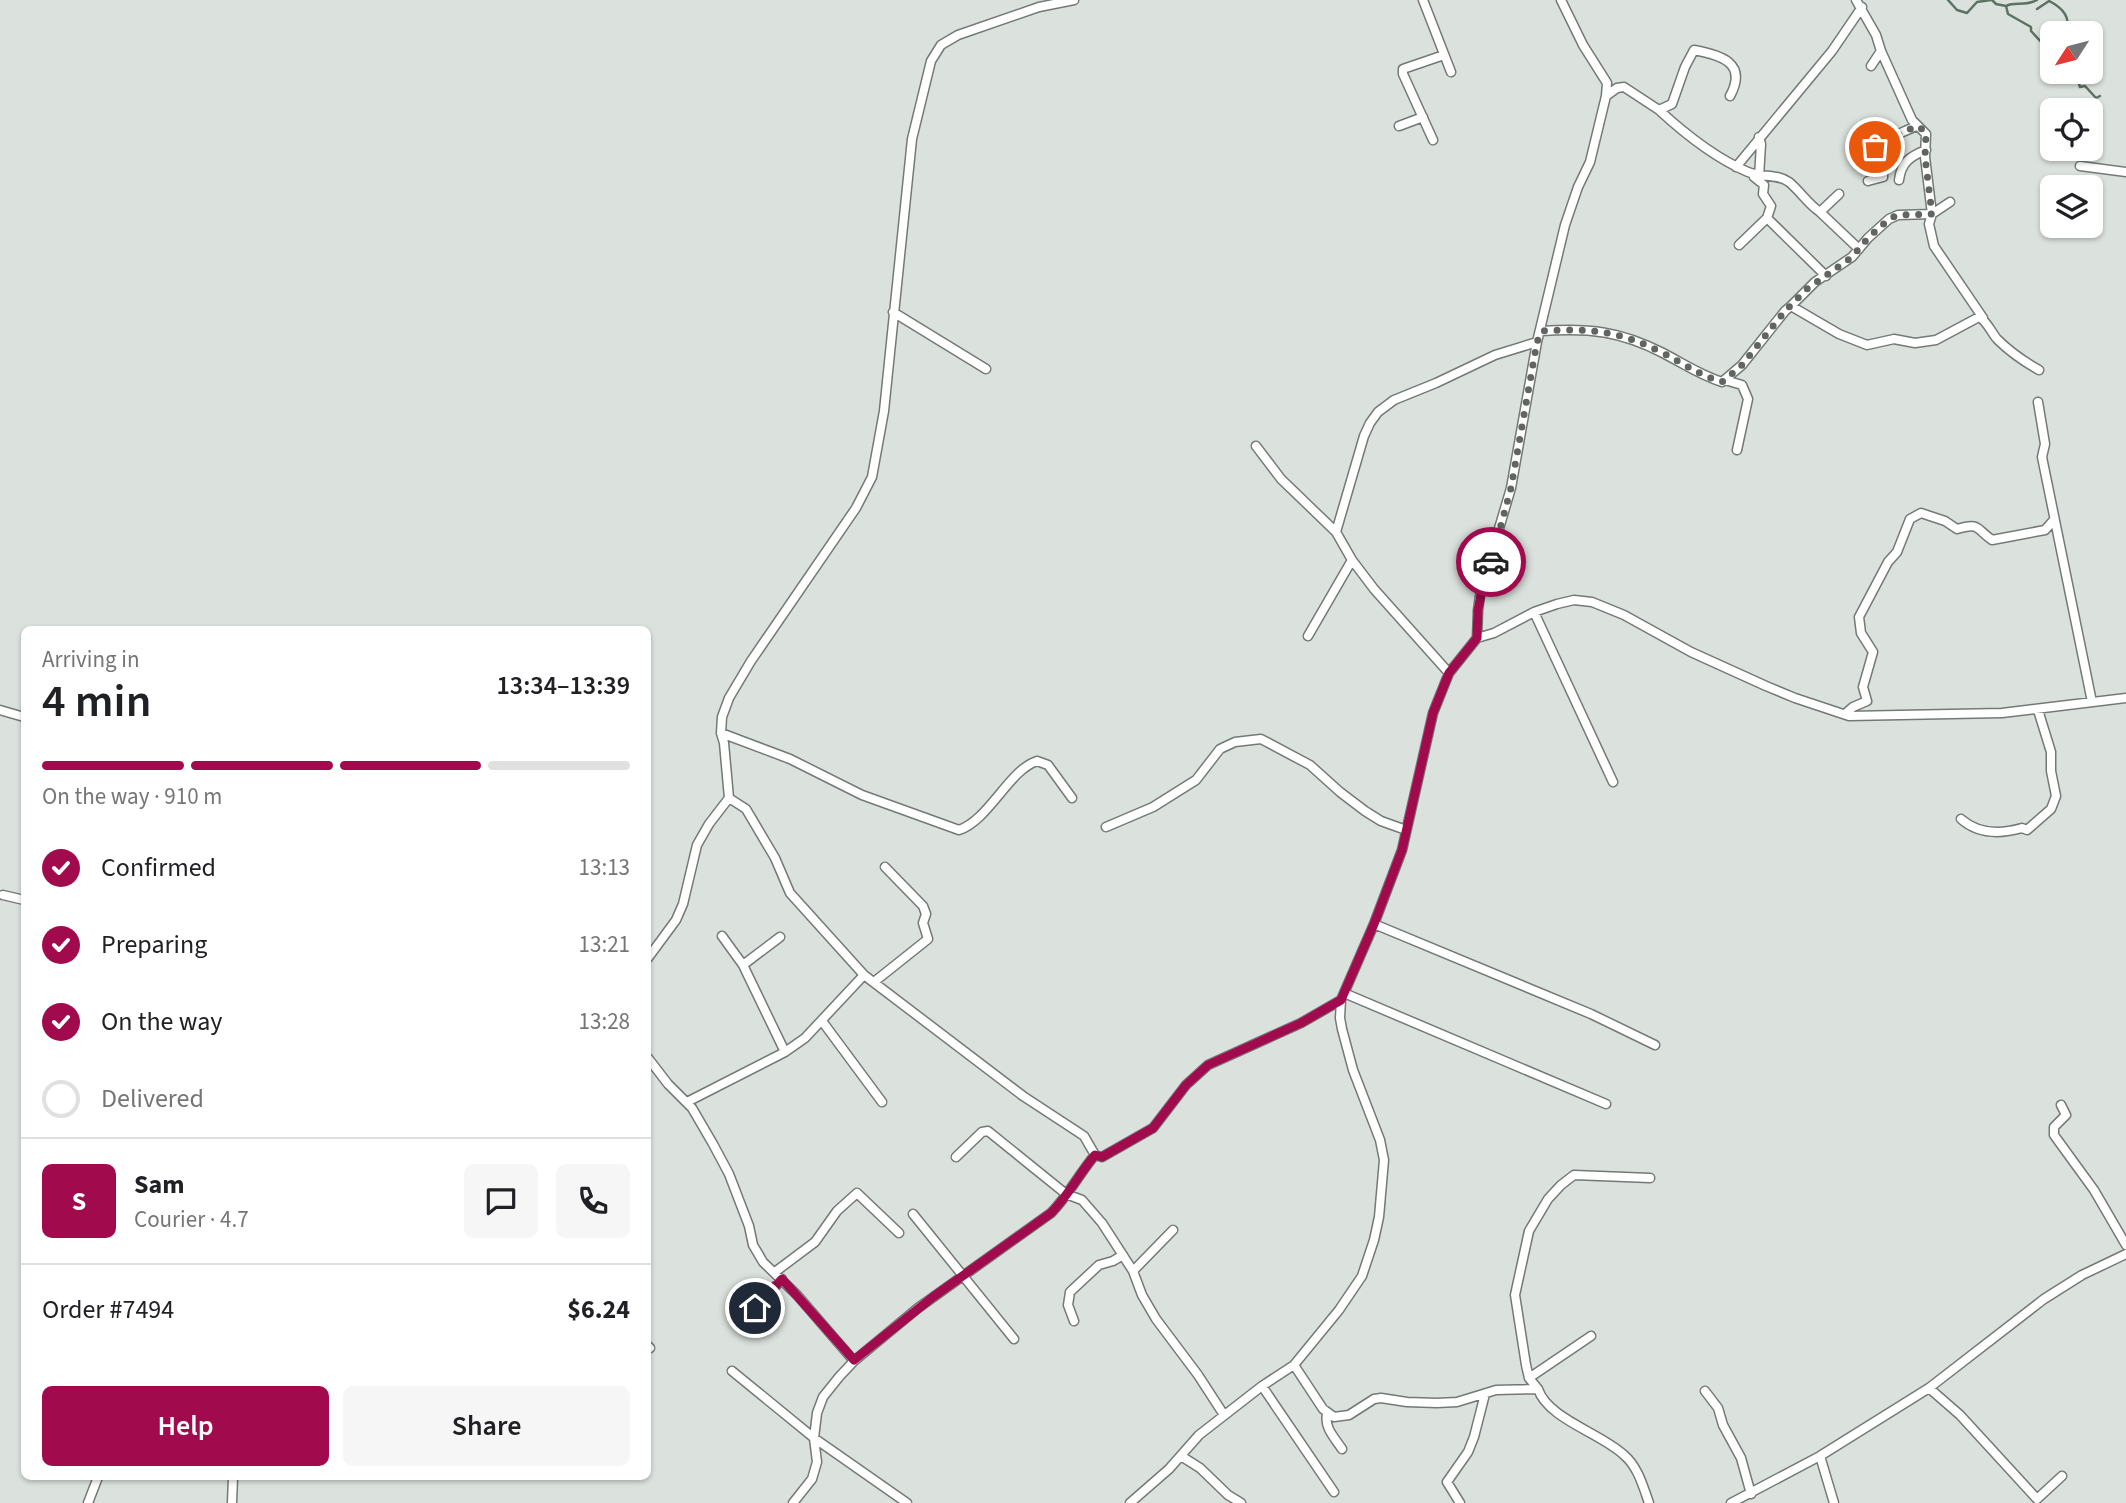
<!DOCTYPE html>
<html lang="en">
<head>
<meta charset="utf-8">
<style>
  body { margin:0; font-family:"Source Sans 3",sans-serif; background:#f6f6f6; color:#202124; height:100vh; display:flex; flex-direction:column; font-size:26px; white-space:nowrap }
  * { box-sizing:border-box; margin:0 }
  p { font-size:23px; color:#757577 }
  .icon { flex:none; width:38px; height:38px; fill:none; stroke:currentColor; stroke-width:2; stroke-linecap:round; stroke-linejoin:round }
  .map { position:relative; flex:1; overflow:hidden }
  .panel { position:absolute; left:21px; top:626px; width:630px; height:854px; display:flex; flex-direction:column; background:#fff; border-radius:10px; box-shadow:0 2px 5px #0004 }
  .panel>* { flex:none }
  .needle { width:46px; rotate:234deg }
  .tools { position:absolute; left:2040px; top:21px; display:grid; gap:14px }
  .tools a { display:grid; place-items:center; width:63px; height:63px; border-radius:10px; background:#fff; box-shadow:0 2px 5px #0004; font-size:35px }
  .pin { position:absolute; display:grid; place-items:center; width:60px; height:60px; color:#fff; margin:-30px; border:4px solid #fff; border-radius:50%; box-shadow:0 2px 7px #0007 }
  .courier { position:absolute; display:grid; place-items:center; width:70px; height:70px; margin:-35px; border:5px solid #a10b4d; border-radius:50%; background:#fff; color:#222; box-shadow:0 2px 9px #0007 }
  .overview em { font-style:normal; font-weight:600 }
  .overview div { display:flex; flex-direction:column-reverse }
  .overview { display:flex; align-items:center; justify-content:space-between; height:119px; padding:0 21px }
  h1 { font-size:46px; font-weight:600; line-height:52px }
  .bar { display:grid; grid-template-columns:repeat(4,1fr); gap:10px 7px; align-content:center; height:84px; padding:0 21px }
  .bar i { height:9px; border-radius:5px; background:#e0e0e0 }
  .bar .on { background:#a10b4d }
  .bar p { grid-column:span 4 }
  .line { display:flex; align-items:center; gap:18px; padding:0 21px; border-top:2px solid #e0e0e0 }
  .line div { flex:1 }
  .round { display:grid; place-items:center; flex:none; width:74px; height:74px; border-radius:10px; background:#f6f6f6 }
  ol { padding:0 21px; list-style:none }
  li { display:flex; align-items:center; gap:21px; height:77px }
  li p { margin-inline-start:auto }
  li .icon { padding:7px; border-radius:50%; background:#a10b4d; color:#fff; stroke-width:4 }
  li:last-child { color:#757577 }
  li i { width:38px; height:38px; border:4px solid #e0e0e0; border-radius:50% }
  .cta { display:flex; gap:14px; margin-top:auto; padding:14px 21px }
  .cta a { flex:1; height:80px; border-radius:10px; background:#a10b4d; color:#fff; font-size:28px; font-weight:600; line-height:80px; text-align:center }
  .cta a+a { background:#f6f6f6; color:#202124 }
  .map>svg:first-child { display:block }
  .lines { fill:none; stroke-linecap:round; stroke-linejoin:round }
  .stream { stroke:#5c7262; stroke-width:2.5 }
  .street-casing { stroke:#737a75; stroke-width:11 }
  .street { stroke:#fff; stroke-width:8 }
  .done { stroke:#606562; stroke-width:7; stroke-dasharray:0 12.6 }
  .route { stroke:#a10b4d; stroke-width:9 }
</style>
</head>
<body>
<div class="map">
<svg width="2126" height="1503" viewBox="0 0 2126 1503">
  <rect width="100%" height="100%" fill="#dbe2dd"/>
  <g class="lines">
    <path class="stream" d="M1948,0L1957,10L1967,13L1977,2L1991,0
      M1992,0L1996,4L2006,6L2008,14L2031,27V31L2044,45L2053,44
      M2006,6C2015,1 2025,7 2037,0
      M2037,9L2049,1C2063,8 2073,19 2064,33
      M2075,72L2080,87L2085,86L2096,98L2100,96"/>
    <defs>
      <path id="street" d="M1423,0L1451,72
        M1856,0L1876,35L1881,51L1871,66
        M1881,51L1912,120L1926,134L1925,157L1932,214L1929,224L1934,246L1983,318
        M1606,96L1617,88L1624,87L1659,110L1672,104L1685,67L1694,50C1721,55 1748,63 1730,96
        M1659,110C1685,134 1715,158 1748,172C1762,178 1776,173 1789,182C1800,191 1808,204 1820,212L1839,194
        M1399,126L1423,117
        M1759,137L1761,144L1759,177
        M1433,140L1403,74V69L1444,55
        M2080,166L2126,172
        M1736,167L1832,51L1862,7
        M1754,177L1764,185L1763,194L1771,206L1767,218L1826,276
        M1899,180C1901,163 1910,156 1926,150
        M1868,181L1883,177V167L1875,147C1884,139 1904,132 1916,126
        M1820,212L1859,249
        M1739,245L1767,218
        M1791,306L1815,282L1852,257L1868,238L1889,219L1898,215L1932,214L1950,202
        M893,312L986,369
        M1542,331C1590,328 1620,331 1663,353C1684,364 1700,375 1722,382L1742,365L1785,311L1791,306L1839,334L1867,345L1894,339L1915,343L1936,340L1979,317C1987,321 1991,332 1997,339C2010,352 2023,361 2039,370
        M1725,380L1742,385L1748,399L1737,450
        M2038,402L2045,444L2042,457L2092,702
        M1256,446L1281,479L1336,532L1352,560L1374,589L1449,673
        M1336,532L1364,436L1370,423L1378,412L1394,400L1436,383L1495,355L1537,342
        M1534,612L1613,782
        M1308,636L1352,560
        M1477,638L1478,610L1481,589L1511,488L1537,342L1565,225L1578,187L1590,162L1606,96L1607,83L1583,45L1561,0
        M0,710L24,717
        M1845,714L1853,707L1867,701L1863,687L1873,652L1861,633L1859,617L1888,562L1897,552L1910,519L1921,513L1945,521L1957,529C1980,522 1976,529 1992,540L2045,530L2053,521
        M721,733L790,759L862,795L959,830C989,820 1009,770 1037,761L1048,765L1072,798
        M729,798L746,809L775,858L790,893L864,975L1023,1096L1084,1136L1095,1155
        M1961,819C1979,835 2001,834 2022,828L2027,830L2051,809L2056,796L2051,771V752L2038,710
        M1106,827L1153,807L1196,780L1220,749L1235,742L1261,739L1310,765L1340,792L1365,811L1381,821L1406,830
        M3,895L24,900
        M1374,924L1591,1014L1655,1045
        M722,936L743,965L785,1052
        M648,958L676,920L683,904L697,845L709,824L729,798L724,743L721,733L722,717L729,698L751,661L856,508L872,477L884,411L912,139L931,61L941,45L958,35L1039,7L1074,0
        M743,965L780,937
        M874,982L928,939L923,923L926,914L923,906L885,867
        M1344,993L1606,1104
        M822,1021L882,1102
        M648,1058L668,1084L692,1108L713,1144L729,1174L749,1226L753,1245L763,1262L797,1295L854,1361
        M687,1102L785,1052L805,1038L864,975
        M2061,1105L2066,1115L2054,1127V1135L2094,1190L2126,1245
        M956,1157L982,1132L988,1131L1066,1194L1082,1200L1102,1223L1133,1271L1142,1295L1156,1319L1198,1375L1224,1415
        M913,1214L1014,1339
        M1133,1271L1173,1230
        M775,1272L815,1242L837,1211L857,1193L899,1233
        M739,1305L746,1310L755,1309L782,1279
        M1074,1321L1068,1305L1070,1292L1099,1265L1113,1261L1123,1255
        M648,1346L650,1348
        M1294,1365L1323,1409L1334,1417L1349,1415L1374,1399L1381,1398L1407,1402L1437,1403L1457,1402L1496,1390L1538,1389C1548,1419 1601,1433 1624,1455C1638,1467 1643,1486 1649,1503
        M732,1371L814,1438L907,1503
        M1529,1378L1591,1336
        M1262,1386L1334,1492
        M1929,1388L1960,1415L2037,1499L2062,1476
        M1538,1389L1529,1378L1526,1365L1515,1295L1529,1231L1548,1199L1561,1185L1574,1175L1650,1178
        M1705,1391L1718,1408L1723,1425L1741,1458L1751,1494
        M1327,1414C1324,1428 1335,1438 1342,1449
        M1181,1456L1200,1468L1228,1495L1241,1503
        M1820,1456L1834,1503
        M88,1503L98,1477
        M232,1503L233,1477
        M793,1503L812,1479L817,1462L814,1438L817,1413L823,1397L839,1377L854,1361L918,1308L1051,1213C1068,1196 1079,1174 1095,1155L1102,1157L1153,1128L1186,1085L1208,1065L1301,1023L1341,1000
        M1130,1503L1169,1469L1199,1435L1262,1386L1294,1365L1339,1310L1362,1276L1374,1240L1379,1217L1384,1160L1380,1140L1353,1070L1342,1029L1340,1018L1341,1000L1374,924L1402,850L1433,713L1449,673L1477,638L1494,633L1534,612L1557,604L1574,600L1592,602L1624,615L1691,652L1766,686L1795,698L1849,716L2002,713L2126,698
        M1460,1503L1447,1482L1468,1452L1474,1437L1485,1394
        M1731,1503L1820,1456L1929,1388L2044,1299L2082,1275L2126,1254"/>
    </defs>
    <use href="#street" class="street-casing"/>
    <use href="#street" class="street"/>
  </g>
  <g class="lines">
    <path class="done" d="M1491,562L1511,488L1537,342L1542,331C1590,328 1620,331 1663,353C1684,364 1700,375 1722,382L1725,380L1742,365L1785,311L1807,289L1852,257L1868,238L1889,219L1898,215L1932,214L1925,157L1926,134L1922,129L1916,126L1887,141H1881L1875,147"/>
    <path class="route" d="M755,1308L782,1279L854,1360L933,1297L1051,1213C1068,1196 1079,1174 1095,1155L1102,1157L1153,1128L1186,1085L1208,1065L1301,1023L1341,1000L1374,924L1402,850L1433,713L1449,673L1477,638L1478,610L1482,589L1491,562"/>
  </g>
</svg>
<div class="tools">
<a><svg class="needle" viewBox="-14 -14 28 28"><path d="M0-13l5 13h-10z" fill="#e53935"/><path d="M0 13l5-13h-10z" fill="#757577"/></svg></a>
<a><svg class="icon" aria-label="locate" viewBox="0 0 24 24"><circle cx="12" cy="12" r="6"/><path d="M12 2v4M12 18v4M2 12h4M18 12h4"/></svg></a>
<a><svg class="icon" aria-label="layers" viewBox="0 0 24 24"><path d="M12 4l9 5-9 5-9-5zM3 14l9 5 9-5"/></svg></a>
</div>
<div class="pin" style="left:1875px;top:147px;background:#ea580c"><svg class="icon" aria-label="bag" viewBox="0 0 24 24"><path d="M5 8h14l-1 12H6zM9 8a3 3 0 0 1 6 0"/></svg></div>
<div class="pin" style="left:755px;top:1308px;background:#1f2937"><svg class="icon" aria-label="home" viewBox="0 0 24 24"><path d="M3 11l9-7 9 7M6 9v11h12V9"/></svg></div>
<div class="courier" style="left:1491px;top:562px"><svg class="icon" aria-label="car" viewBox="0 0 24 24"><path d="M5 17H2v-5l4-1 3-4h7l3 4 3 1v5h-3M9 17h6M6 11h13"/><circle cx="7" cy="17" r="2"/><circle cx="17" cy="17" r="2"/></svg></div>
<section class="panel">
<div class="overview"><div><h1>4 min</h1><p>Arriving in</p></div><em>13:34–13:39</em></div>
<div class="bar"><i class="on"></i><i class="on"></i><i class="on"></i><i></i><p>On the way · 910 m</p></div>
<ol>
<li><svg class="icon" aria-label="check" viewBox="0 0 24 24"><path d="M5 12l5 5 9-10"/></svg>Confirmed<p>13:13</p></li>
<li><svg class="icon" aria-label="check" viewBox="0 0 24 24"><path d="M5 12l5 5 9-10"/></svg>Preparing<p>13:21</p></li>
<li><svg class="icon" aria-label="check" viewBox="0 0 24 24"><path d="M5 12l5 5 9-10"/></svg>On the way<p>13:28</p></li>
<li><i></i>Delivered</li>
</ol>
<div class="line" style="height:126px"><b class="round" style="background:#a10b4d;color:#fff">S</b><div><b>Sam</b><p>Courier · 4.7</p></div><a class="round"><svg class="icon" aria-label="chat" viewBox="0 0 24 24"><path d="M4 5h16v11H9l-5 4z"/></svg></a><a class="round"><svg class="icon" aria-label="phone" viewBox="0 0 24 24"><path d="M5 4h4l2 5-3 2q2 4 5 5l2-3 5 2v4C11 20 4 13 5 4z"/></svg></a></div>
<div class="line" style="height:91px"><div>Order #7494</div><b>$6.24</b></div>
<div class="cta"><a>Help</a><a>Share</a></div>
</section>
</div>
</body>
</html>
